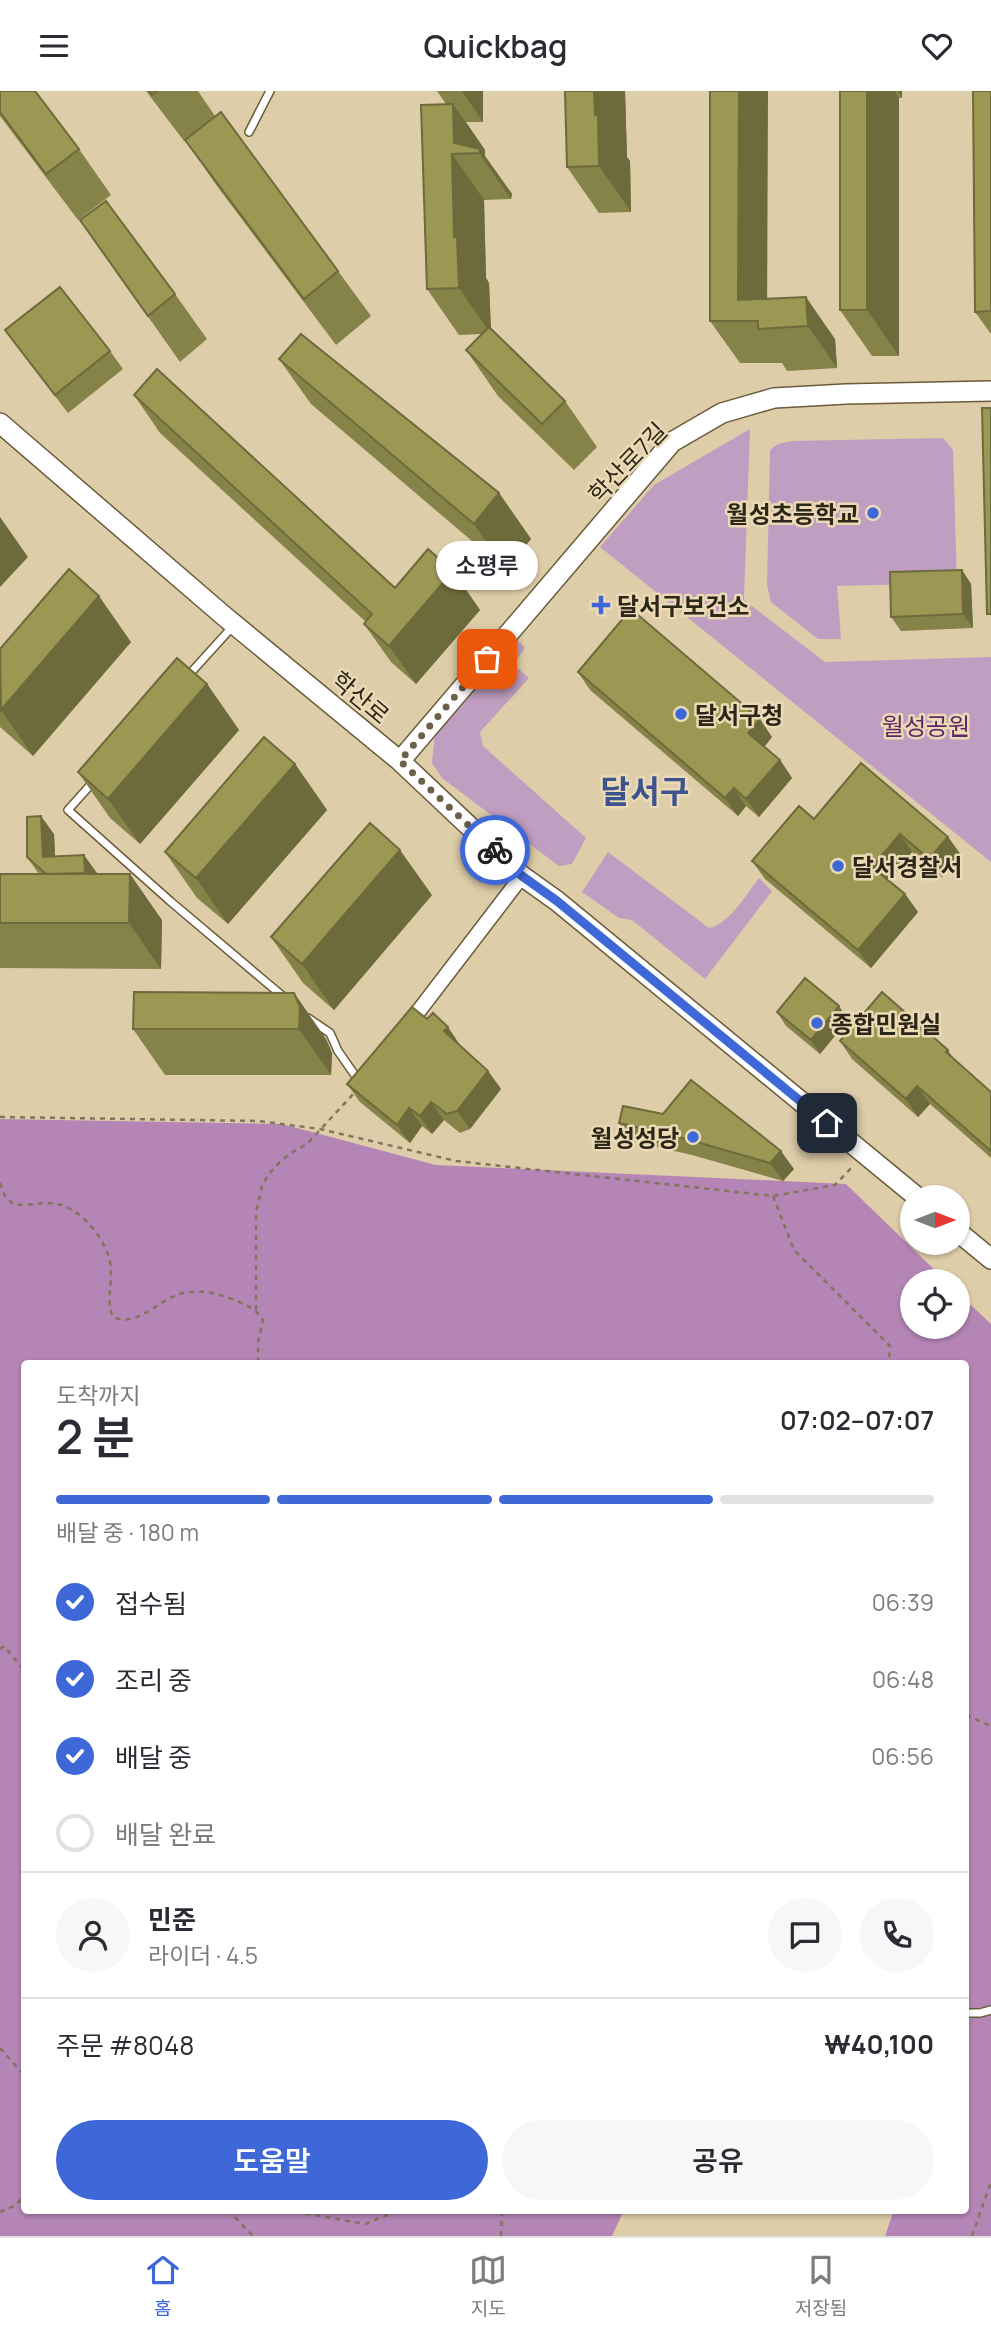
<!DOCTYPE html>
<html lang="ko">
<head>
<meta charset="utf-8">
<style>
  body { margin:0; font-family:Manrope,"Noto Sans KR",sans-serif; background:#f7f7f7; color:#2b2b33; height:100vh; display:flex; flex-direction:column; font-size:26px; white-space:nowrap }
  * { box-sizing:border-box; margin:0 }
  p { font-size:23px; color:#7c7c81 }
  .icon { flex:none; width:38px; height:38px; fill:none; stroke:currentColor; stroke-width:2; stroke-linecap:round; stroke-linejoin:round }
  .map { position:relative; flex:1; overflow:hidden }
  .details { position:absolute; left:21px; top:1269px; width:948px; height:854px; display:flex; flex-direction:column; background:#fff; border-radius:7px; box-shadow:0 2px 5px #0004 }
  .details>* { flex:none }
  .needle { width:46px; rotate:90deg }
  .tools { position:absolute; left:900px; top:1094px; display:grid; gap:14px }
  .tools a { display:grid; place-items:center; width:70px; height:70px; border-radius:50%; background:#fff; box-shadow:0 2px 5px #0004; font-size:35px }
  .pin { position:absolute; display:grid; place-items:center; width:60px; height:60px; color:#fff; margin:-30px; border-radius:14px; box-shadow:0 4px 10px #0006 }
  .courier { position:absolute; display:grid; place-items:center; width:70px; height:70px; margin:-35px; border:5px solid #3e67d8; border-radius:50%; background:#fff; color:#222; box-shadow:0 2px 9px #0007 }
  .bubble { position:absolute; height:49px; border-radius:24px; background:#fff; box-shadow:0 2px 5px #0004; font-size:23px; font-weight:600; line-height:49px; text-align:center }
  .summary em { font-style:normal; font-weight:600 }
  .summary div { display:flex; flex-direction:column-reverse }
  .summary { display:flex; align-items:center; justify-content:space-between; height:119px; padding:0 35px }
  h1 { font-size:46px; font-weight:600; line-height:52px }
  .bar { display:grid; grid-template-columns:repeat(4,1fr); gap:10px 7px; align-content:center; height:84px; padding:0 35px }
  .bar i { height:9px; border-radius:5px; background:#e1e1e2 }
  .bar .selected { background:#3e67d8 }
  .bar p { grid-column:span 4 }
  .line { display:flex; align-items:center; gap:18px; padding:0 35px; border-top:2px solid #e1e1e2 }
  .line div { flex:1 }
  .round { display:grid; place-items:center; flex:none; width:74px; height:74px; border-radius:37px; background:#f7f7f7 }
  ol { padding:0 35px; list-style:none }
  li { display:flex; align-items:center; gap:21px; height:77px }
  li p { margin-inline-start:auto }
  li .icon { padding:7px; border-radius:50%; background:#3e67d8; color:#fff; stroke-width:4 }
  li:last-child { color:#7c7c81 }
  li i { width:38px; height:38px; border:4px solid #e1e1e2; border-radius:50% }
  .button { display:flex; gap:14px; margin-top:auto; padding:14px 35px }
  .button a { flex:1; height:80px; border-radius:42px; background:#3e67d8; color:#fff; font-size:28px; font-weight:600; line-height:80px; text-align:center }
  .button a+a { background:#f7f7f7; color:#2b2b33 }
  header { display:flex; justify-content:space-between; align-items:center; height:91px; padding:0 35px; background:#fff; font-size:32px; font-weight:600 }
  .tab-bar { display:flex; justify-content:space-around; align-items:center; height:98px; border-top:2px solid #e1e1e2; background:#fff; font-size:19px; color:#7c7c81 }
  .tab-bar a { display:grid; justify-items:center; gap:4px }
  .tab-bar .selected { color:#3e67d8 }
  .map>svg:first-child { display:block }
  .green { fill:#c09ec1 }
  .forest { fill:#b585b6 }
  .lines { fill:none; stroke-linecap:round; stroke-linejoin:round }
  .lane-casing { stroke:#6a5b3a; stroke-width:10 }
  .street-casing { stroke:#6a5b3a; stroke-width:17 }
  .secondary-casing { stroke:#6a5b3a; stroke-width:22 }
  .path { stroke:#81755d; stroke-width:2.5; stroke-dasharray:5 5; stroke-linecap:butt }
  .lane { stroke:#fff; stroke-width:7 }
  .street { stroke:#fff; stroke-width:14 }
  .secondary { stroke:#fff; stroke-width:19 }
  .wall { fill:#868348 }
  .shaded-wall { fill:#6d6a3b }
  .building { fill:#9c9854; stroke:#6d6a3b; stroke-width:2 }
  .done { stroke:#6b614b; stroke-width:7; stroke-dasharray:0 12.6 }
  .route { stroke:#3e67d8; stroke-width:9 }
  .poi-dot { fill:#3e67d8; stroke:#ebdab5; stroke-width:2.5 }
  .labels { text-anchor:middle; dominant-baseline:central; stroke-width:5; stroke-linejoin:round; paint-order:stroke }
  .street-label { font-size:24px; fill:#2d2719; stroke:#ebdab5 }
  .poi-label { font-size:24px; font-weight:bold; fill:#2d2719; stroke:#ebdab5; text-anchor:start }
  .park-label { font-size:24px; fill:#612664; stroke:#ebdab5 }
  .district-label { font-size:32px; font-weight:bold; fill:#3c548e; stroke:#ebdab5 }
</style>
</head>
<body>
<header><svg class="icon" aria-label="menu" viewBox="0 0 24 24"><path d="M4 6h16M4 12h16M4 18h16"/></svg>Quickbag<svg class="icon" aria-label="heart" viewBox="0 0 24 24"><path d="M12 20l-8-8c-3-5 5-10 8-4 3-6 11-1 8 4z"/></svg></header>
<div class="map">
<svg width="991" height="2145" viewBox="0 0 991 2145">
  <rect width="100%" height="100%" fill="#decda9"/>
  <path class="green" d="M750,338L744,509L825,571L991,566V771L600,456L654,394Z
    M943,347L953,359L957,492L837,495L841,548H818L771,511L767,494L770,359L778,353L791,350Z
    M513,544L525,557L513,573L529,587L480,641L483,655L586,747L572,773L559,775L442,687L432,672L435,642Z
    M608,761L709,837C730,833 746,803 759,787L772,800L705,888L632,829L619,827L582,801Z"/>
  <path class="forest" d="M0,1028L282,1033L436,1074L846,1093L946,1190H912V1236H957V1201L991,1233V2145H885L894,2119H966V1272H24V2119H624L612,2145H0Z"/>
  <g class="lines">
    <defs>
      <path id="lane" d="M249,41L270,0
        M186,587L234,534
        M94,690L68,719L170,810L286,908
        M308,927L330,942L338,960L359,990
        M966,1922H980L991,1919"/>
      <path id="street" d="M408,934L522,785"/>
      <path id="secondary" d="M0,332L224,525L400,670L522,785L557,810L917,1106
        M400,670L672,351L722,322L774,307L846,303L991,300
        M957,1140L991,1168"/>
    </defs>
    <use href="#lane" class="lane-casing"/>
    <use href="#street" class="street-casing"/>
    <use href="#secondary" class="secondary-casing"/>
    <path class="path" d="M0,1026L259,1030L320,1038L456,1070L773,1105L835,1094L853,1075
      M0,1092L5,1105L13,1113C28,1116 43,1110 57,1113C83,1118 109,1152 111,1177C112,1193 106,1212 113,1226C138,1237 160,1207 183,1202C202,1198 220,1203 237,1210C248,1215 256,1218 263,1229L258,1251V1272
      M773,1105L794,1159L890,1255L889,1272
      M256,1219V1122L262,1095L268,1084L278,1073L289,1063L307,1053L356,1000
      M0,1558L4,1555L24,1579
      M966,1624L991,1635
      M0,1957L24,1984
      M228,2119L253,2145
      M286,2119L365,2133L400,2119
      M0,2121L14,2115L24,2106
      M501,2145L502,2119
      M972,2145L991,2091"/>
    <use href="#lane" class="lane"/>
    <use href="#street" class="street"/>
    <use href="#secondary" class="secondary"/>
  </g>
  <path class="wall" d="M0,0L79,58L111,104L78,129L0,25Z
    M146,0H198L215,25L184,50Z
    M437,0H483V31H466L485,59V65L512,103L511,108L484,109L486,187L489,192L491,237L565,310L597,356L574,379L498,305L466,259L482,243L459,244L427,198L446,13Z
    M565,0H625L627,66L630,70L631,121L599,122L567,76Z
    M840,0H902V7H899V265H872L840,219Z
    M991,0V243L975,221Z
    M185,49L338,180L371,225L336,254L217,95Z
    M80,129L175,203L207,248L180,271Z
    M767,208L835,248L837,277L787,280L782,272H740L710,230Z
    M5,239L110,260L123,278L68,322L18,257Z
    M279,268L499,402L531,448L506,479L311,313Z
    M134,304L395,497L453,480L480,519L416,593L391,571L364,533L366,531L160,342Z
    M962,479L971,493L973,537L901,540L891,526Z
    M131,551L33,665L0,636V558Z
    M578,581L772,646L764,656L780,669L792,687L759,726L746,715L738,725L590,599Z
    M207,593L239,639L140,753L110,727L78,681Z
    M295,673L327,719L228,833L197,807L165,761Z
    M814,728L948,746L961,764L942,786L912,761L889,789L905,803L918,821L871,877L765,788L752,770Z
    M54,743L55,765L97,782V783L162,829L161,878L0,877V783H39L27,766Z
    M432,804L334,919L303,892L271,846Z
    M294,902L326,948L332,962L331,984H165L133,938Z
    M777,921L848,929L820,963L786,935Z
    M427,928L460,954L488,980L501,998L470,1038L460,1042L444,1029L432,1043L422,1035L410,1052L360,1011L347,993Z
    M840,950L948,959L955,970L991,1001V1067L930,1013L918,1026L852,968Z
    M623,1015L794,1078L783,1090L692,1064L631,1050L619,1032Z"/>
  <path class="shaded-wall" d="M462,0H483V31Z
    M594,0H625L627,66L630,70L631,121L599,75L595,24Z
    M739,0H768L767,237L758,230L738,209Z
    M867,0H895L899,7V265L867,219Z
    M898,0H902V7Z
    M453,13L485,59V65L512,103L511,108L479,62L454,52Z
    M452,63L484,109L486,187L489,192L491,243L459,197L454,146Z
    M806,206L835,248L837,277L808,235Z
    M499,402L531,448L506,479L474,433Z
    M0,426L28,466L0,496Z
    M962,479L971,493L973,537L963,523Z
    M453,480L480,519L416,593L389,555Z
    M99,505L131,551L33,665L1,619Z
    M207,593L239,639L140,753L108,708Z
    M760,628L772,646L761,660L748,642Z
    M780,669L792,687L759,726L746,708Z
    M295,673L327,719L228,833L196,787Z
    M734,697L746,715L738,725L725,707Z
    M41,725L54,743L56,784L43,766Z
    M900,743L912,761L885,794L872,776Z
    M948,746L961,764L942,786L929,768Z
    M400,759L432,804L334,919L302,873Z
    M84,764L97,782L98,800L85,782Z
    M130,783L162,829L161,878L129,832Z
    M905,803L918,821L871,877L858,859Z
    M294,902L326,948L332,962L331,984L299,938Z
    M839,915L848,929L820,963L811,949Z
    M448,936L460,954L457,958L444,940Z
    M488,980L501,998L470,1038L457,1020Z
    M917,995L930,1013L918,1026L906,1008Z
    M431,1011L444,1029L432,1043L420,1025Z
    M409,1017L422,1035L410,1052L397,1034Z
    M781,1060L794,1078L783,1090L770,1072Z"/>
  <path class="building" d="M0,0H35L79,58L46,83L0,21Z
    M149,0H157L152,4Z
    M565,0H594L595,24H598L599,75L567,76Z
    M710,0H739L738,209L806,206L808,235L758,238V230H710Z
    M840,0H867V219H840Z
    M973,0H991V220L975,221Z
    M453,13L454,52L480,58L479,62L452,63L454,146H457L459,197L427,198L421,14Z
    M221,21L338,180L304,208L185,49Z
    M106,110L175,203L148,225L80,129Z
    M60,196L110,260L55,304L5,239Z
    M489,236L565,310L542,333L466,259Z
    M301,243L499,402L474,433L279,268Z
    M157,278L395,497L428,458L453,480L389,555L364,533L372,523L134,304Z
    M982,317H991V523H987Z
    M69,478L99,505L1,619L0,558Z
    M962,479L963,523L891,526L890,481Z
    M631,518L760,628L748,642L780,669L746,708L734,697L725,707L578,581Z
    M177,567L207,593L108,708L78,681Z
    M264,646L295,673L196,787L165,761Z
    M861,672L948,746L929,768L900,743L872,776L905,803L858,859L752,770L799,715L814,728Z
    M41,725L43,766L84,764L85,782L46,783L27,766V726Z
    M370,732L400,759L302,873L271,846Z
    M0,783H130L129,832H0Z
    M805,887L839,915L811,949L777,921Z
    M134,901L294,902L300,916L299,938H133Z
    M882,901L948,959L946,961L991,1001V1060L917,995L906,1008L840,950Z
    M412,916L427,928L433,922L448,936L444,940L488,980L457,1020L447,1023L431,1011L420,1025L409,1017L397,1034L347,993Z
    M691,989L781,1060L770,1072L679,1046L619,1032L623,1015L663,1023Z"/>
  <g class="lines">
    <path class="done" d="M487,568L400,670L495,759"/>
    <path class="route" d="M495,759L522,785L557,810L827,1032"/>
  </g>
  <g class="poi-dot">
    <circle cx="873" cy="422" r="7"/>
    <path d="M597.5 503.5h7v7h7v7h-7v7h-7v-7h-7v-7h7z"/>
    <circle cx="681" cy="623" r="7"/>
    <circle cx="838" cy="775" r="7"/>
    <circle cx="817" cy="932" r="7"/>
    <circle cx="693" cy="1046" r="7"/>
  </g>
  <g class="labels">
    <g class="street-label">
      <text transform="translate(627 371) rotate(-46)">학산로7길</text>
      <text transform="translate(361 606) rotate(40)">학산로</text>
    </g>
    <g class="poi-label">
      <text x="859" y="422" text-anchor="end">월성초등학교</text>
      <text x="617" y="514">달서구보건소</text>
      <text x="695" y="623">달서구청</text>
      <text x="852" y="775">달서경찰서</text>
      <text x="831" y="932">종합민원실</text>
      <text x="679" y="1046" text-anchor="end">월성성당</text>
    </g>
    <g class="park-label">
      <text x="926" y="634">월성공원</text>
    </g>
    <g class="district-label">
      <text x="645" y="700">달서구</text>
    </g>
  </g>
</svg>
<div class="tools">
<a><svg class="needle" viewBox="-14 -14 28 28"><path d="M0-13l5 13h-10z" fill="#e53935"/><path d="M0 13l5-13h-10z" fill="#7c7c81"/></svg></a>
<a><svg class="icon" aria-label="locate" viewBox="0 0 24 24"><circle cx="12" cy="12" r="6"/><path d="M12 2v4M12 18v4M2 12h4M18 12h4"/></svg></a>
</div>
<div class="pin" style="left:487px;top:568px;background:#ea580c"><svg class="icon" aria-label="bag" viewBox="0 0 24 24"><path d="M5 8h14l-1 12H6zM9 8a3 3 0 0 1 6 0"/></svg></div>
<div class="pin" style="left:827px;top:1032px;background:#1f2937"><svg class="icon" aria-label="home" viewBox="0 0 24 24"><path d="M3 11l9-7 9 7M6 9v11h12V9"/></svg></div>
<div class="courier" style="left:495px;top:759px"><svg class="icon" aria-label="bike" viewBox="0 0 24 24"><circle cx="6" cy="16" r="4"/><circle cx="18" cy="16" r="4"/><path d="M6 16l4-8h5l3 8M10 8l3 8H6M13 5h3"/></svg></div>
<div class="bubble" style="left:436px;top:450px;width:102px">소평루</div>
<section class="details">
<div class="summary"><div><h1>2 분</h1><p>도착까지</p></div><em>07:02–07:07</em></div>
<div class="bar"><i class="selected"></i><i class="selected"></i><i class="selected"></i><i></i><p>배달 중 · 180 m</p></div>
<ol>
<li><svg class="icon" aria-label="check" viewBox="0 0 24 24"><path d="M5 12l5 5 9-10"/></svg>접수됨<p>06:39</p></li>
<li><svg class="icon" aria-label="check" viewBox="0 0 24 24"><path d="M5 12l5 5 9-10"/></svg>조리 중<p>06:48</p></li>
<li><svg class="icon" aria-label="check" viewBox="0 0 24 24"><path d="M5 12l5 5 9-10"/></svg>배달 중<p>06:56</p></li>
<li><i></i>배달 완료</li>
</ol>
<div class="line" style="height:126px"><a class="round"><svg class="icon" aria-label="person" viewBox="0 0 24 24"><circle cx="12" cy="8" r="4"/><path d="M4 21q1-7 8-7t8 7"/></svg></a><div><b>민준</b><p>라이더 · 4.5</p></div><a class="round"><svg class="icon" aria-label="chat" viewBox="0 0 24 24"><path d="M4 5h16v11H9l-5 4z"/></svg></a><a class="round"><svg class="icon" aria-label="phone" viewBox="0 0 24 24"><path d="M5 4h4l2 5-3 2q2 4 5 5l2-3 5 2v4C11 20 4 13 5 4z"/></svg></a></div>
<div class="line" style="height:91px"><div>주문 #8048</div><b>₩40,100</b></div>
<div class="button"><a>도움말</a><a>공유</a></div>
</section>
</div>
<nav class="tab-bar">
<a class="selected"><svg class="icon" aria-label="home" viewBox="0 0 24 24"><path d="M3 11l9-7 9 7M6 9v11h12V9"/></svg>홈</a>
<a><svg class="icon" aria-label="map" viewBox="0 0 24 24"><path d="M3 6l6-2 6 2 6-2v14l-6 2-6-2-6 2zM9 4v14M15 6v14"/></svg>지도</a>
<a><svg class="icon" aria-label="saved" viewBox="0 0 24 24"><path d="M7 4h10v16l-5-4-5 4z"/></svg>저장됨</a>
</nav>
</body>
</html>
